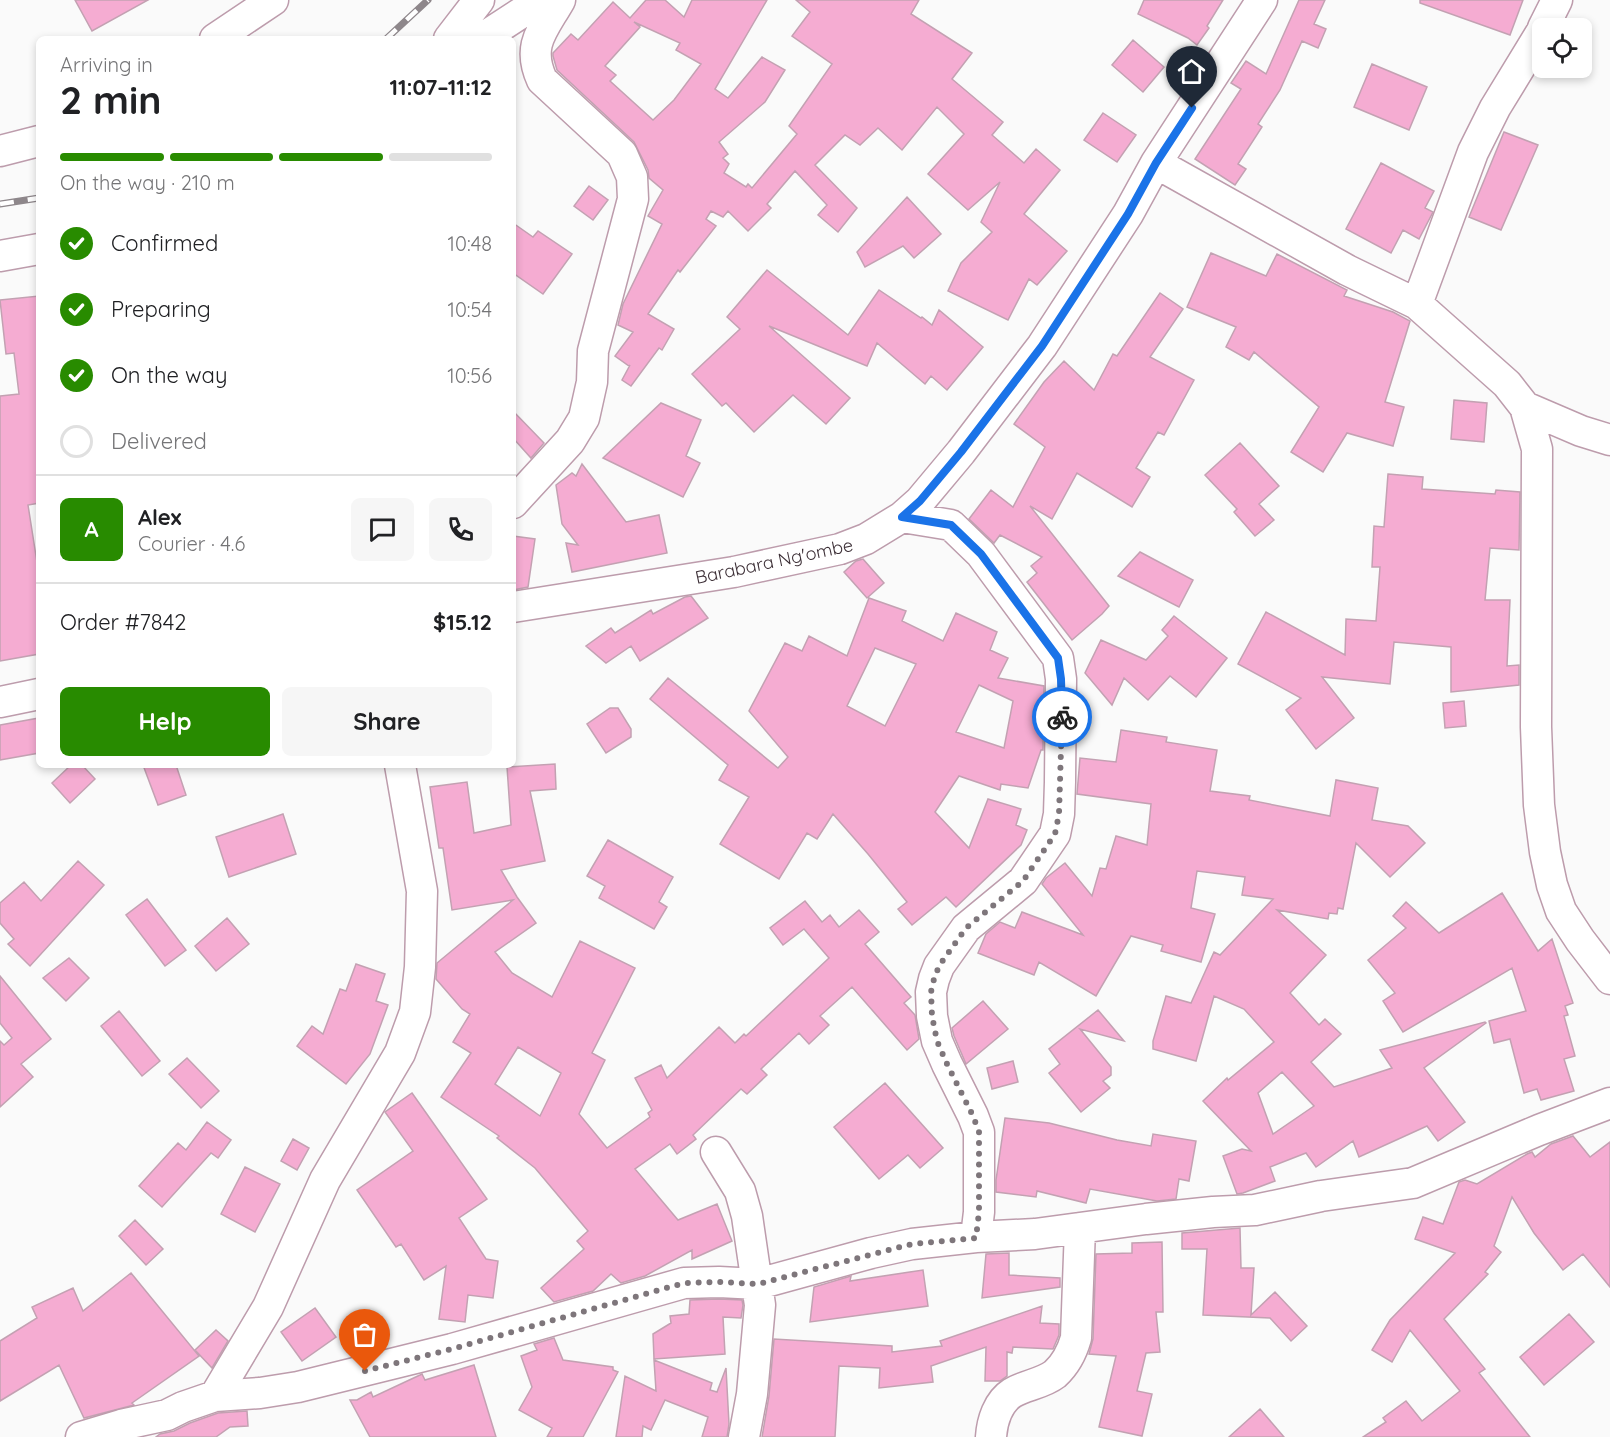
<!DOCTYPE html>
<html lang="en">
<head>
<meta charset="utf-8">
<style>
  body { margin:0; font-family:Quicksand,sans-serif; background:#f6f6f6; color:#202124; height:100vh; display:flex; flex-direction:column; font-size:22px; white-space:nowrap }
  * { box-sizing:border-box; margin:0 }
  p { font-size:20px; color:#757577 }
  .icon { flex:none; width:33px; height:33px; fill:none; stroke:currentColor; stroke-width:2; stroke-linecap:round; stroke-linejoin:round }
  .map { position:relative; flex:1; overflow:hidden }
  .details { position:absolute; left:36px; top:36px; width:480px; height:732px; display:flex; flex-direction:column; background:#fff; border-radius:9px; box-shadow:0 3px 9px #0003 }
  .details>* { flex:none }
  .buttons { position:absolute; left:1532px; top:18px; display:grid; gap:12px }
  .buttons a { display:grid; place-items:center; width:60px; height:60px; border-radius:9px; background:#fff; box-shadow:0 3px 9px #0003; font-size:30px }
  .pin { position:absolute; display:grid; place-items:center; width:51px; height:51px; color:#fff; margin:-62px -26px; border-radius:50% 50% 50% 0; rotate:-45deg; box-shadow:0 0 6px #0007 }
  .pin .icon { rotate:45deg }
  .courier { position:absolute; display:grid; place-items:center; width:60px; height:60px; margin:-30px; border:4px solid #1a73e8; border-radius:50%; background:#fff; color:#222; box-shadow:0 2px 8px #0007 }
  .headline em { font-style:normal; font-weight:700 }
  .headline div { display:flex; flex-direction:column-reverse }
  .headline { display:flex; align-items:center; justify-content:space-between; height:102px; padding:0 24px }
  h1 { font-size:39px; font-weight:700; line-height:45px }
  .bar { display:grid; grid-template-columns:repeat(4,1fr); gap:9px 6px; align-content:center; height:72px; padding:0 24px }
  .bar i { height:8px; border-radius:4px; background:#e0e0e0 }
  .bar .on { background:#288b00 }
  .bar p { grid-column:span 4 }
  .line { display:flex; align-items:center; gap:15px; padding:0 24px; border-top:2px solid #e0e0e0 }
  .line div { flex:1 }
  .round { display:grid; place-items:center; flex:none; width:63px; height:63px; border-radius:9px; background:#f6f6f6 }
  ol { padding:0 24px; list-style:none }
  li { display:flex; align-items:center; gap:18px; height:66px }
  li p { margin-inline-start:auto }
  li .icon { padding:6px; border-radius:50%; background:#288b00; color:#fff; stroke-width:4 }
  li:last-child { color:#757577 }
  li i { width:33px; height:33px; border:3px solid #e0e0e0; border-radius:50% }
  .button { display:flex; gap:12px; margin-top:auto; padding:12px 24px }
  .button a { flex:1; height:69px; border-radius:9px; background:#288b00; color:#fff; font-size:24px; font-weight:700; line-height:69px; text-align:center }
  .button a+a { background:#f6f6f6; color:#202124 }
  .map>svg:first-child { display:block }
  .building { fill:#f5acd2; stroke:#c3a1b2; stroke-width:1.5; fill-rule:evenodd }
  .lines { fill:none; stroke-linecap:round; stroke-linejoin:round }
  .minor-casing { stroke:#bd9cac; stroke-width:33 }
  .minor { stroke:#fff; stroke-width:30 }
  .rail-casing { stroke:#8e878b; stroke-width:7 }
  .rail { stroke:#fff; stroke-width:4.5; stroke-dasharray:14; stroke-linecap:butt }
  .done { stroke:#7e767b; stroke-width:6; stroke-dasharray:0 10.8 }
  .route { stroke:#1a73e8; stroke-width:8 }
  .labels { text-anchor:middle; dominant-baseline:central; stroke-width:5; stroke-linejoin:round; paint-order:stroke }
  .street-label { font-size:18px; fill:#3c2f36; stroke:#fff }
</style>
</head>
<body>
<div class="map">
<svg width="1610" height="1437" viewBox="0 0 1610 1437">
  <rect width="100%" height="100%" fill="#fafafa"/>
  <path class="building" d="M75,0H148L92,31Z
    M646,0H665L684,17L692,0H767L715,89L728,98L762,57L785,70L765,102L719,142L728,154L723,158L729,164L724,173L746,187L748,184L752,188L797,134L789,126L832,64L792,36L810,12L796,0H919L911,14L972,53L952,79L1003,122L992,135L1024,163L1036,149L1060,170L1024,214L1067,251L1037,285L1029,279L1008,320L948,291L961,263L992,232L981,222L1000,182L968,210L928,174L964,134L937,107L902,150L878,128L860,145L845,135L815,165L857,208L838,232L818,215L827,205L795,171L767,204L771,208L748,231L728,211L723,217L711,211L706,219L716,226L680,272L678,270L648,314L674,329L662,350L659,348L631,386L622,380L630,365L629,366L615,356L633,332L618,325L623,304L662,224L648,216L663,190L649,178L648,170L634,142L557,70L553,56V53L571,34L578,40L613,2L630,18ZM634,22L680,43L676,50L701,64L674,100L653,120L610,81L616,75L605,66L640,27Z
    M1144,0H1223L1207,26L1209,28L1197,45L1188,38L1138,14Z
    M1299,0H1325L1314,24L1326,29L1318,48L1302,41L1280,90L1258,124L1262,127L1238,164L1246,169L1235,185L1195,159L1241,89L1231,83L1246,61L1266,74Z
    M1420,0H1523L1510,35L1420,3Z
    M1133,40L1164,67L1143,92L1112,65Z
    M1372,64L1427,87L1409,130L1354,107Z
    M1103,113L1136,135L1117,162L1084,140Z
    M1504,132L1538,145L1501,230L1469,217Z
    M1381,163L1434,191L1425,208L1433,212L1419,239L1403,230L1391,253L1346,229Z
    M589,186L608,200L593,220L574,206Z
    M907,197L941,234L914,258L903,246L865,267L857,252Z
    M513,223L533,237L538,231L572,254L543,294L513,273Z
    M1211,253L1266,276L1277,254L1347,290L1344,296L1393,312L1410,321L1385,402L1404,407L1393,446L1347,433L1323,472L1291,452L1319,407L1254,352L1249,360L1226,347L1236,327L1187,307Z
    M767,270L848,335L879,290L921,318L922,317L932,325L939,310L983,347L947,390L931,376L925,384L877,343L867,366L769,326L850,398L826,424L793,395L754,432L726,403L722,406L692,374L740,329L727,317Z
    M1160,293L1183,309L1150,357L1194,380L1164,435L1158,432L1136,468L1150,477L1132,507L1077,473L1052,519L1030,506L1109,606L1102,614L1072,640L1027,582L1037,573L1031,566L1042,557L1000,535L994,543L969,519L991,490L1013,507L1045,447L1014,424L1044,382L1064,361L1094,390L1113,354L1117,356Z
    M39,296V503L28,505L39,575V654L0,661V396L19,394L14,353L6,354L0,300Z
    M1454,400L1487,403L1484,442L1451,439Z
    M661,403L701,420L686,456L700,463L683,497L603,458Z
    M513,411L544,443L531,458L513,438Z
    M1240,443L1279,486L1259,504L1274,520L1255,536L1234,512L1237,509L1205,475Z
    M582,464L626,522L659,515L667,553L572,572L566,543L578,545L562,524L556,485L572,473L576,476Z
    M1388,474L1423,477L1422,489L1495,494L1496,490L1520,492L1519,550L1490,548L1485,600H1510L1507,666L1519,665V685L1451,692V647L1394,642L1390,684L1322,677L1354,718L1316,749L1286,710L1301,698L1238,664L1266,612L1345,655L1346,619L1376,621L1380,567H1372L1374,526L1384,527Z
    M513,536L535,539L528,587L513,590Z
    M1140,552L1193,580L1179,607L1118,576Z
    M863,559L884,583L867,598L844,572L856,561Z
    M691,596L708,618L640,661L631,646L606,663L586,646L611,628L615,633L651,610L653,614L685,597Z
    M869,598L906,611L902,621L943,641L956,613L997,632L990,650L1008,658L998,678L1044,686L1043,750H1041L1028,788L1001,784L1000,790L959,776L935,812L969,848L988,799L1021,809L1016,825L1027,830L1021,845L956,907L946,897L912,925L898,909L907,902L868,854L833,814L817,839L807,833L779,879L720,844L749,797L719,780L728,765L650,699L668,678L778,768L788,757L749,711L785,643L802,651L809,636L847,656ZM875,648L916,664L885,726L847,706ZM979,685L1013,701L1004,748L956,732Z
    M1174,616L1227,658L1196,697L1170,676L1148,700L1124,678L1112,705L1085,673L1101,640L1146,660L1168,636L1162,630Z
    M1464,701L1466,726L1445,728L1443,703Z
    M610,708H618L631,729V737L606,753L587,724Z
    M39,718V753L0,760V725Z
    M1121,730L1167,737L1166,742L1217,750L1210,791L1250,796L1249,800L1330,816L1336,780L1378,788L1372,820L1408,826L1425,843L1390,877L1356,843L1343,909L1338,908L1337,914L1329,913L1328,919L1277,910L1326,955L1290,993L1319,1025L1325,1019L1341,1034L1311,1062L1334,1087L1392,1068L1380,1050L1485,1022L1486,1023L1424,1068L1465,1122L1438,1141L1427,1126L1359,1157L1353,1141L1316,1167L1306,1153L1270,1167L1275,1181L1243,1193L1237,1194L1223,1156L1242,1149L1251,1151L1203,1101L1227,1078L1228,1080L1274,1042L1244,1009L1214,996L1196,1061L1153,1049V1041L1166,996L1191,1003L1214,952L1220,955L1273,899L1242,895L1245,877L1197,871L1191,908L1215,914L1201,962L1161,951L1163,945L1131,936L1096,996L1039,962L1034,975L978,953L986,934L1000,922L1015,928L1022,912L1083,935L1042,884L1046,878L1065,863L1092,896L1100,868L1106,869L1116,836L1147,845L1151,804L1077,794L1080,758L1116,762ZM1282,1072L1314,1106L1273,1134L1258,1093Z
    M555,764L556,789L530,791L545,861L501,870L517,897L536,923L495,952L512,973L552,997L580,941L635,968L592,1053L605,1060L579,1114L607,1148L650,1117L648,1113L652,1110L635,1078L661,1065L667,1078L719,1027L735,1043L744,1034L746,1036L829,958L804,929L783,945L770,928L805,901L822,922L830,915L839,927L859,910L879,932L865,944L911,997L904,1003L915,1015L919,1039L907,1050L852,987L820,1016L829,1025L809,1044L799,1033L761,1069L767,1075L747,1094L741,1089L693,1135L696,1139L677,1154L670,1144L635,1169L678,1220L717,1204L732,1241L692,1259V1250L645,1276L621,1283L611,1274L593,1291L554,1302L541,1288L584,1249L577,1241L588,1231L535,1168L497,1138L499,1136L441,1097L471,1053L453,1042L470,1014L462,1009L436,979L437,963L513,900L452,910L443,848H439L430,787L467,782L474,833L511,825L507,767ZM518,1047L561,1073L540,1116L495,1084Z
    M71,765H82L95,779L70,803L52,783Z
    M143,765H176L186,795L158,805Z
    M283,814L296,854L229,877L216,837Z
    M608,840L673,877L659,902L667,907L654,929L599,898L605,886L587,876Z
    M78,861L104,885L30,966L8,944L14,939L0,923V903L24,882L41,901Z
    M1502,893L1538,951L1552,939L1573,1003L1565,1006L1568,1015L1564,1016L1575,1056L1564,1059L1574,1091L1541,1100L1537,1089L1524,1093L1510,1039L1494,1043L1489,1021L1526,1011L1512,968L1403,1032L1383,1001L1395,993L1368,960L1406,928L1393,916L1406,902L1439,933Z
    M147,899L186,950L165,966L126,915Z
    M227,918L249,944L216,971L195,946Z
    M69,958L89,978L66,1001L43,978Z
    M356,964L385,974L376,1001L388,1005L370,1054L346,1084L297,1046L312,1026L323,1034L340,989L346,991Z
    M0,976L51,1039L21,1064L33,1077L0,1107V1041L4,1045L12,1038L0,1023Z
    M983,1001L1008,1029L966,1064L954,1036L952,1028Z
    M1098,1010L1124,1041L1080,1029L1111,1067V1075L1103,1081L1110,1088L1081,1112L1049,1073L1060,1064L1049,1049Z
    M119,1011L160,1061L142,1076L101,1026Z
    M187,1058L219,1091L201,1108L169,1074Z
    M1013,1061L1018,1082L992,1089L987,1068Z
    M885,1083L943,1148L920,1168L908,1155L879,1179L834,1127Z
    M412,1093L487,1199L459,1218L486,1259L498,1261L493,1298L468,1295L465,1322L439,1319L446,1266L424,1280L401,1244L396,1247L357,1190L413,1151L385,1112Z
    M1005,1118L1049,1123L1117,1140L1151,1146L1153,1134L1196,1141L1189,1181L1179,1179L1176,1199L1157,1201L1090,1189L1086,1203L1037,1191L1036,1197L996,1192V1180Z
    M207,1122L231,1140L218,1158L211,1153L162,1207L139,1186L178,1143L186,1150Z
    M1573,1136L1590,1157L1610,1142V1287L1583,1254L1563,1270L1534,1233L1512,1197L1494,1246L1501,1252L1485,1272L1488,1274L1444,1319L1485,1369L1479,1373L1530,1437H1363L1386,1422L1383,1418L1406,1401L1422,1421L1460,1391L1410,1330L1392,1362L1372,1350L1390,1320L1455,1253L1415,1239L1423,1217L1443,1224L1459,1182L1465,1180L1477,1184L1527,1154L1532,1152L1535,1157L1551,1144Z
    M293,1139L309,1148L297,1170L281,1161Z
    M245,1167L280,1184L255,1232L221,1214Z
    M135,1220L163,1249L146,1265L119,1236Z
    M1240,1228L1241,1268H1254L1251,1315L1275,1292L1307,1326L1291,1341L1270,1318L1203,1315L1207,1249H1182V1233Z
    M1162,1242L1163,1312H1156L1160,1352L1146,1353L1137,1391L1152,1394L1142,1436L1099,1427L1116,1356L1089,1354L1093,1339L1096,1254L1132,1253V1243Z
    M1009,1253V1275L1060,1278V1287L982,1298L986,1254Z
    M923,1270L928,1306L810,1322L814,1287L851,1276L850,1281Z
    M131,1273L199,1356L132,1403L134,1405L84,1418L59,1365L0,1401V1341L37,1318L32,1307L73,1288L83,1311Z
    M719,1299L742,1300L743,1305L741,1318L723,1317L725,1354L654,1359L653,1334L671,1323L670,1316L689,1314L690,1300Z
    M1042,1306L1040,1323L1059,1324V1335L1053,1349L1013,1347L1012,1353L1007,1352V1376L1000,1381H985L986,1347L931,1366L933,1382L879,1388L880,1368L839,1366L835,1437H762L769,1396L774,1339L892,1346V1352L942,1346L940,1341Z
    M315,1308L336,1337L302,1361L281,1332Z
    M1569,1314L1594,1342L1544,1385L1520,1357Z
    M216,1330L228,1341L212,1368L195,1350Z
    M554,1338L563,1360L613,1367V1370L618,1372L583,1437H547L552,1428L519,1410L532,1387L521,1356L537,1350L534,1344Z
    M654,1360L712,1383L710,1390L717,1392L726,1368L729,1424L727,1437H702L708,1417L665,1400L651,1430L643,1426L642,1437H616L625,1376L656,1391Z
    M474,1365L496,1437H370L350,1400H357L371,1392L373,1397L420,1375L422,1374L425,1380Z
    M1260,1409L1284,1437H1229Z
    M247,1411L248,1426L230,1427L216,1437H156L160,1434L174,1431L190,1423L218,1413Z"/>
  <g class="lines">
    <defs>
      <path id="minor" d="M1543,28L1557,0
        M215,39L273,0
        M449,39L479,0
        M481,39L541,0
        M0,151L39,141
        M1156,163L1347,270L1417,304L1507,384L1525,407L1537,449L1536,727L1539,805L1545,852L1552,885L1561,911L1580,940L1610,979
        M0,256L39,249
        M1417,304L1473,152L1495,108L1542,31
        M1525,407L1581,431L1610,440
        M513,503L570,441L584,418L592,382L593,351L633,199L632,177L622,154L542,80C526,45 543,30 560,0
        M902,517L951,525L981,554L1058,658L1061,679L1060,782L1059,814L1055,834L1023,881L966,928L939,966L934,979L931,992L932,1016L937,1041L947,1064L973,1116L979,1132V1212L976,1237
        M513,607L734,572L840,549L866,539L902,517L920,501L961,452L1042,346L1128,214L1156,163L1262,0
        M0,702L39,694
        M716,1152L740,1191L747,1216L760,1305L752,1394L744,1437
        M215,1396L260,1393L298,1387L452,1349L684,1283L719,1282L758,1284L871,1253L912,1244L976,1237L1035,1234L1146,1219L1213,1212L1255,1210L1321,1196L1413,1183L1539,1130L1610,1103
        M81,1437L121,1425L167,1415L183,1407L215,1396L268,1307L325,1180L400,1053L415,1012L420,967L422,891L400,765
        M991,1437C992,1421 998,1402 1012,1393C1025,1385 1042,1384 1055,1374C1066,1364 1072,1352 1076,1338L1080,1228"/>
    </defs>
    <use href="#minor" class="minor-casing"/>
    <use href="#minor" class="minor"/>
    <defs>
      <path id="rail" d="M386,39L428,0
        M0,204L39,198"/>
    </defs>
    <use href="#rail" class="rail-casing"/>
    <use href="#rail" class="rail"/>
  </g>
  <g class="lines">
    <path class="done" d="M365,1371L452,1349L684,1283L719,1282L758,1284L912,1244L976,1238L979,1212V1132L973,1116L947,1064L937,1041L932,1016L931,992L934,979L939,966L966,928L1023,881L1055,834L1059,814L1062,717"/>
    <path class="route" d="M1062,717L1061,679L1058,658L981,554L951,525L902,517L920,501L961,452L1042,346L1128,214L1156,163L1192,108"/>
  </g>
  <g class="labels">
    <g class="street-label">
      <text transform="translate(774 561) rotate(-12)">Barabara Ng'ombe</text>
    </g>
  </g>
</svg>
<div class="buttons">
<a><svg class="icon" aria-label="locate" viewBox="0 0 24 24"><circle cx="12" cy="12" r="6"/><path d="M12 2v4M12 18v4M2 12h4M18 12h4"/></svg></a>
</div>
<div class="pin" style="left:365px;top:1371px;background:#ea580c"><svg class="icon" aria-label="bag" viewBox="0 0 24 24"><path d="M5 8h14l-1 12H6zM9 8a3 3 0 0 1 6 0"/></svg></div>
<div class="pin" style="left:1192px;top:108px;background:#1f2937"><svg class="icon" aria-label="home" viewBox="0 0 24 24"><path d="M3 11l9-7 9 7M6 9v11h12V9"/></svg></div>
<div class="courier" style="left:1062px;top:717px"><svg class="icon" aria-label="bike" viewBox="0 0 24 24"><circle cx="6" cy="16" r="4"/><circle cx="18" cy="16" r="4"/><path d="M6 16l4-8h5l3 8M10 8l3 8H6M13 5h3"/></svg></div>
<section class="details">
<div class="headline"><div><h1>2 min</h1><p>Arriving in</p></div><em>11:07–11:12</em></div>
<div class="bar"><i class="on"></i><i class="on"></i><i class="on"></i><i></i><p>On the way · 210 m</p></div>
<ol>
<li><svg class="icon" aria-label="check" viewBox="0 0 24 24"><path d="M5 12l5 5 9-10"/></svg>Confirmed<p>10:48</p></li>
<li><svg class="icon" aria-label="check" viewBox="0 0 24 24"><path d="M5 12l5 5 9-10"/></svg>Preparing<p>10:54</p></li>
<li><svg class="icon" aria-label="check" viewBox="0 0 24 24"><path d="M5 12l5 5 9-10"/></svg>On the way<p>10:56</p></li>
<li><i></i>Delivered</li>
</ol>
<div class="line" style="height:108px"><b class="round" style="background:#288b00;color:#fff">A</b><div><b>Alex</b><p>Courier · 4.6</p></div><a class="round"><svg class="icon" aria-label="chat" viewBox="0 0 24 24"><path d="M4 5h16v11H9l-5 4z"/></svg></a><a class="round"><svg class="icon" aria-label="phone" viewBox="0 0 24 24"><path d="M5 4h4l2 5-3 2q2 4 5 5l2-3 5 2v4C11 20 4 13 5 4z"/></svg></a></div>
<div class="line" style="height:78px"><div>Order #7842</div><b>$15.12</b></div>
<div class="button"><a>Help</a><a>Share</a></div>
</section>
</div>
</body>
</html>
